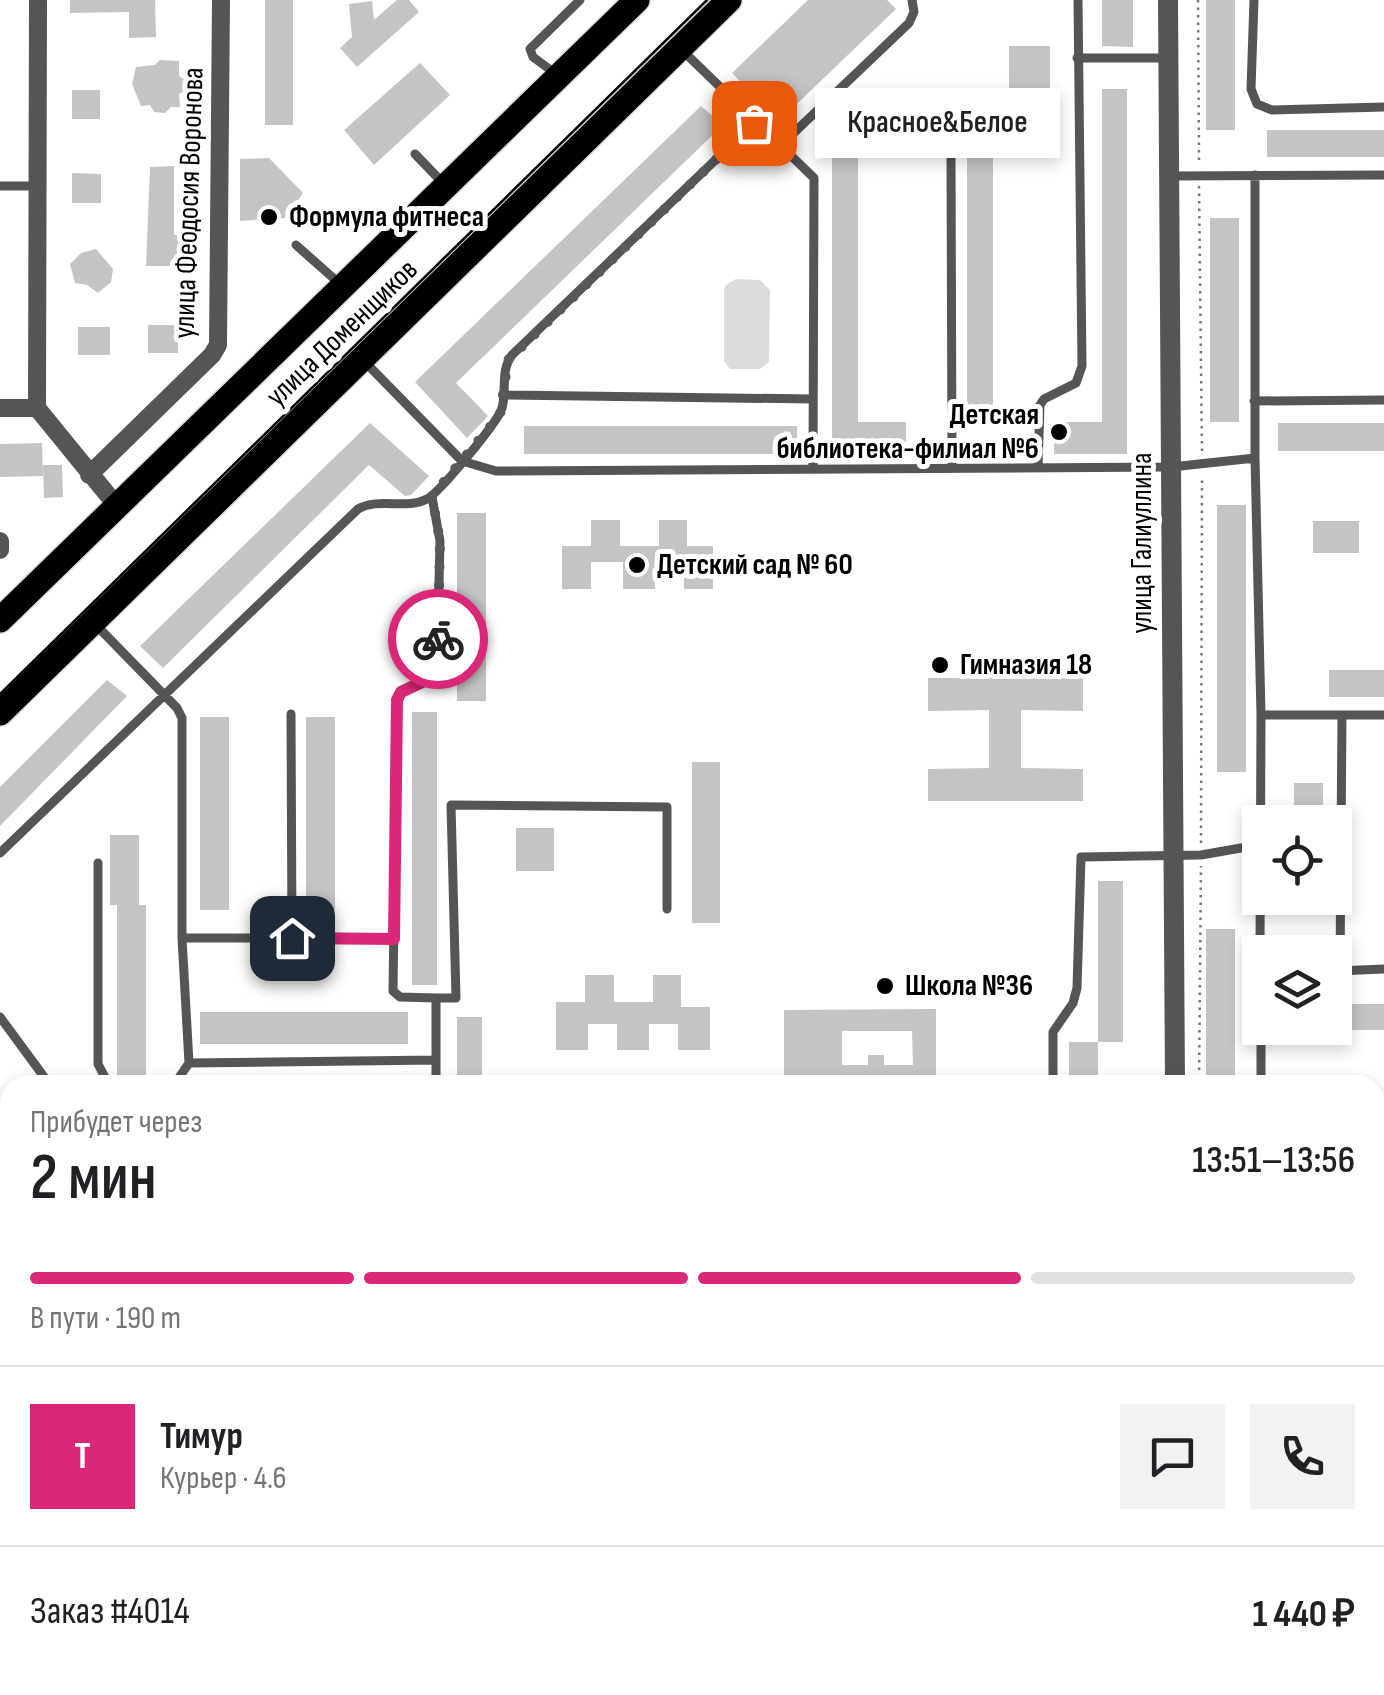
<!DOCTYPE html>
<html lang="ru">
<head>
<meta charset="utf-8">
<style>
  body { margin:0; font-family:"Sofia Sans Condensed",sans-serif; background:#f2f2f2; color:#202124; height:100vh; display:flex; flex-direction:column; font-size:38px; white-space:nowrap }
  * { box-sizing:border-box; margin:0 }
  p { font-size:32px; color:#757577 }
  .icon { flex:none; width:55px; height:55px; fill:none; stroke:currentColor; stroke-width:2; stroke-linecap:round; stroke-linejoin:round }
  .map { position:relative; flex:1; overflow:hidden }
  .drawer { position:absolute; left:0px; top:1075px; width:1385px; height:620px; display:flex; flex-direction:column; background:#fff; border-radius:30px 30px 0 0; box-shadow:0 5px 15px #0003 }
  .drawer>* { flex:none }
  .controls { position:absolute; left:1242px; top:805px; display:grid; gap:20px }
  .controls a { display:grid; place-items:center; width:110px; height:110px; border-radius:0px; background:#fff; box-shadow:0 5px 15px #0003; font-size:50px }
  .pin { position:absolute; display:grid; place-items:center; width:85px; height:85px; color:#fff; margin:-42px; border-radius:20px; box-shadow:0 5px 15px #0006 }
  .courier { position:absolute; display:grid; place-items:center; width:100px; height:100px; margin:-50px; border:8px solid #db2777; border-radius:50%; background:#fff; color:#222; box-shadow:0 2px 12px #0007 }
  .bubble { position:absolute; height:70px; border-radius:0px; background:#fff; box-shadow:0 5px 15px #0003; font-size:32px; font-weight:600; line-height:70px; text-align:center }
  .summary em { font-style:normal; font-weight:600 }
  .summary div { display:flex; flex-direction:column-reverse }
  .summary { display:flex; align-items:center; justify-content:space-between; height:170px; padding:0 30px }
  h1 { font-size:65px; font-weight:600; line-height:75px }
  .bar { display:grid; grid-template-columns:repeat(4,1fr); gap:15px 10px; align-content:center; height:120px; padding:0 30px }
  .bar i { height:12px; border-radius:8px; background:#e0e0e0 }
  .bar .active { background:#db2777 }
  .bar p { grid-column:span 4 }
  .line { display:flex; align-items:center; gap:25px; padding:0 30px; border-top:2px solid #e0e0e0 }
  .line div { flex:1 }
  .round { display:grid; place-items:center; flex:none; width:105px; height:105px; border-radius:0px; background:#f2f2f2 }
  .map>svg:first-child { display:block }
  .green { fill:#dcdcdc }
  .building { fill:#c4c4c4; fill-rule:evenodd }
  .lines { fill:none; stroke-linecap:round; stroke-linejoin:round }
  .primary-casing { stroke:#dbdbdb; stroke-width:28 }
  .path { stroke:#777; stroke-width:2.5; stroke-dasharray:2.5 5; stroke-linecap:butt }
  .service { stroke:#555; stroke-width:9 }
  .minor { stroke:#555; stroke-width:18 }
  .tertiary { stroke:#555; stroke-width:20 }
  .primary { stroke:#000; stroke-width:25 }
  .tram { stroke:#000; stroke-width:2.5 }
  .done { stroke:#595959; stroke-width:10; stroke-dasharray:0 18 }
  .route { stroke:#db2777; stroke-width:12 }
  .poi-dot { fill:#000; stroke:#fff; stroke-width:4 }
  .labels { text-anchor:middle; dominant-baseline:central; stroke-width:10; stroke-linejoin:round; paint-order:stroke }
  .street-label { font-size:30px; fill:#000; stroke:#fff }
  .poi-label { font-size:30px; font-weight:bold; fill:#000; stroke:#fff; text-anchor:start }
</style>
</head>
<body>
<div class="map">
<svg width="1384" height="1695" viewBox="0 0 1384 1695">
  <rect width="100%" height="100%" fill="#fff"/>
  <path class="green" d="M736,279L760,280L770,290L769,362L760,369H730L724,361V289L727,284Z"/>
  <path class="building" d="M70,0H155L156,37L129,38V12L70,13Z
    M265,0H293V125H265Z
    M397,0H409L419,12L357,67L340,48L352,37L349,4L372,1L374,20Z
    M808,0H887L896,9L779,121L732,73Z
    M1102,0H1133V47L1102,46Z
    M1206,0H1235V130H1206Z
    M1009,46H1050V89H1009Z
    M160,60L179,61V76L185,80V91L179,94L180,107H171L165,113L154,112L150,105L141,106L132,84L136,67L155,65Z
    M420,63L450,95L374,165L344,130Z
    M1102,89H1127V454H1054V422H1102Z
    M72,90H100V119H72Z
    M701,106L723,125L456,383L488,416L467,438L415,382Z
    M1267,130H1384V157H1267Z
    M832,154H858V422H906V454H832Z
    M967,154H993V422H967Z
    M269,158L303,193L286,218L240,221V159Z
    M174,166V235H182V266H146L150,167Z
    M72,173L101,174V203H72Z
    M1210,218H1239V422H1210Z
    M96,249L113,269L111,282L98,293L87,285L75,283L70,264L81,253Z
    M148,325H178V353H148Z
    M78,327H110V355H78Z
    M370,423L429,476L411,495L405,496L369,465L163,668L140,646Z
    M1278,423H1384V451H1278Z
    M524,426H797V454H524Z
    M42,443L43,476L0,477V444Z
    M43,465H62L63,497L44,498Z
    M1217,505H1246V772H1217Z
    M457,513H486V701H457Z
    M591,520H620V546H659V520H687V546H713V589H684V562H655V589H623V562H591V589H562V546H591Z
    M1313,521H1359V553H1313Z
    M1329,670H1384V697H1329Z
    M928,678H1083V711L1021,710V768L1083,769V801H928V769L989,768V710L928,711Z
    M107,680L127,696L0,826V787Z
    M412,712H437V985H412Z
    M200,717H229V910H200Z
    M306,717H335V910H306Z
    M692,762H720V923H692Z
    M1294,783H1323V822H1294Z
    M516,828H554V871H516Z
    M110,835H139V905H146V1082H117V905H110Z
    M1098,881H1123V1042H1098Z
    M1206,929H1235V1085H1206Z
    M585,975H614V1002H653V975H681V1007H710V1050H678V1024H649V1050H617V1024H588V1050H556V1002H585Z
    M1335,1004H1384V1030H1335Z
    M936,1009V1085H784V1010ZM842,1031H912L913,1065H884V1055H868V1065H842Z
    M200,1012H408V1044H200Z
    M457,1017H482V1085H457Z
    M1069,1042H1098V1085H1069Z"/>
  <g class="lines">
    <defs>
      <path id="primary" d="M0,620L637,0
        M0,713L729,0"/>
    </defs>
    <use href="#primary" class="primary-casing"/>
    <path class="path" d="M1198,0L1199,163
      M1199,186L1202,453
      M1201,843L1202,476
      M1199,1085L1201,866
      M1375,1607H1384
      M1375,1663H1384"/>
    <path class="service" d="M1254,0L1251,89L1257,104L1272,110L1384,107
      M683,51L814,178L813,467
      M1077,58H1168
      M556,74L533,57L530,49L580,0
      M781,145L909,23L914,12L912,0
      M415,154L443,183
      M951,155L952,466
      M1169,176L1384,175
      M0,186H37
      M296,245L340,284
      M364,361L462,461L496,471L1171,467L1255,458V175
      M504,395L812,399
      M1254,401L1384,400
      M1255,458L1261,715H1342L1340,971
      M1038,466L1040,405L1044,399L1076,383L1082,366L1078,0
      M432,497L440,541L437,669L432,679L401,692L397,700L393,991L400,997L436,998
      M96,625L177,708L182,718V938L189,1063
      M1342,715H1384
      M0,853L358,509C379,497 406,510 427,499C439,493 498,422 502,408C507,390 500,371 512,355L754,123
      M98,863V1064L109,1085
      M182,938H292L291,714
      M292,938L393,939
      M1260,952L1261,715
      M1337,971L1384,969
      M0,1017L50,1085
      M1261,1028V1085
      M174,1085L189,1063L436,1060
      M436,1085V998H456L451,805L667,807V909
      M1053,1085V1032L1073,1003L1077,988L1081,857L1201,855L1258,845
      M0,1344L10,1357
      M0,1521L10,1515
      M1375,1539H1384
      M0,1684H10
      M248,1685L251,1695
      M483,1685L508,1695
      M819,1685L826,1695
      M463,1695L476,1685
      M512,1695L526,1685
      M952,1695L963,1685
      M1244,1695L1245,1685"/>
    <path class="minor" d="M38,0L37,408L116,505
      M0,408H37
      M89,475L212,355L218,345L221,0
      M0,541V550"/>
    <path class="tertiary" d="M1168,0L1175,1085
      M0,1180L10,1194
      M1375,1628H1384
      M360,1685L367,1695
      M1104,1695L1115,1685"/>
    <use href="#primary" class="primary"/>
    <path class="tram" d="M0,694L707,0"/>
  </g>
  <g class="lines">
    <path class="done" d="M438,639L440,541L432,496L500,415L508,360L754,123"/>
    <path class="route" d="M292,938L394,939L397,700L401,692L435,676L438,639"/>
  </g>
  <g class="poi-dot">
    <circle cx="269" cy="217" r="10"/>
    <circle cx="1059" cy="432" r="10"/>
    <circle cx="637" cy="565" r="10"/>
    <circle cx="940" cy="665" r="10"/>
    <circle cx="885" cy="986" r="10"/>
  </g>
  <g class="labels">
    <g class="street-label">
      <text transform="translate(189 203) rotate(-88)">улица Феодосия Воронова</text>
      <text transform="translate(342 333) rotate(-44)">улица Доменщиков</text>
      <text transform="translate(1142 543) rotate(-90)">улица Галиуллина</text>
    </g>
    <g class="poi-label">
      <text x="289" y="217">Формула фитнеса</text>
      <text x="1039" y="415" text-anchor="end">Детская<tspan x="1039" dy="34">библиотека-филиал №6</tspan></text>
      <text x="657" y="565">Детский сад № 60</text>
      <text x="960" y="665">Гимназия 18</text>
      <text x="905" y="986">Школа №36</text>
    </g>
  </g>
</svg>
<div class="controls">
<a><svg class="icon" aria-label="locate" viewBox="0 0 24 24"><circle cx="12" cy="12" r="6"/><path d="M12 2v4M12 18v4M2 12h4M18 12h4"/></svg></a>
<a><svg class="icon" aria-label="layers" viewBox="0 0 24 24"><path d="M12 4l9 5-9 5-9-5zM3 14l9 5 9-5"/></svg></a>
</div>
<div class="pin" style="left:754px;top:123px;background:#ea580c"><svg class="icon" aria-label="bag" viewBox="0 0 24 24"><path d="M5 8h14l-1 12H6zM9 8a3 3 0 0 1 6 0"/></svg></div>
<div class="pin" style="left:292px;top:938px;background:#1f2937"><svg class="icon" aria-label="home" viewBox="0 0 24 24"><path d="M3 11l9-7 9 7M6 9v11h12V9"/></svg></div>
<div class="courier" style="left:438px;top:639px"><svg class="icon" aria-label="bike" viewBox="0 0 24 24"><circle cx="6" cy="16" r="4"/><circle cx="18" cy="16" r="4"/><path d="M6 16l4-8h5l3 8M10 8l3 8H6M13 5h3"/></svg></div>
<div class="bubble" style="left:815px;top:88px;width:245px">Красное&amp;Белое</div>
<section class="drawer">
<div class="summary"><div><h1>2 мин</h1><p>Прибудет через</p></div><em>13:51–13:56</em></div>
<div class="bar"><i class="active"></i><i class="active"></i><i class="active"></i><i></i><p>В пути · 190 m</p></div>
<div class="line" style="height:180px"><b class="round" style="background:#db2777;color:#fff">Т</b><div><b>Тимур</b><p>Курьер · 4.6</p></div><a class="round"><svg class="icon" aria-label="chat" viewBox="0 0 24 24"><path d="M4 5h16v11H9l-5 4z"/></svg></a><a class="round"><svg class="icon" aria-label="phone" viewBox="0 0 24 24"><path d="M5 4h4l2 5-3 2q2 4 5 5l2-3 5 2v4C11 20 4 13 5 4z"/></svg></a></div>
<div class="line" style="height:130px"><div>Заказ #4014</div><b>1 440 ₽</b></div>
</section>
</div>
</body>
</html>
